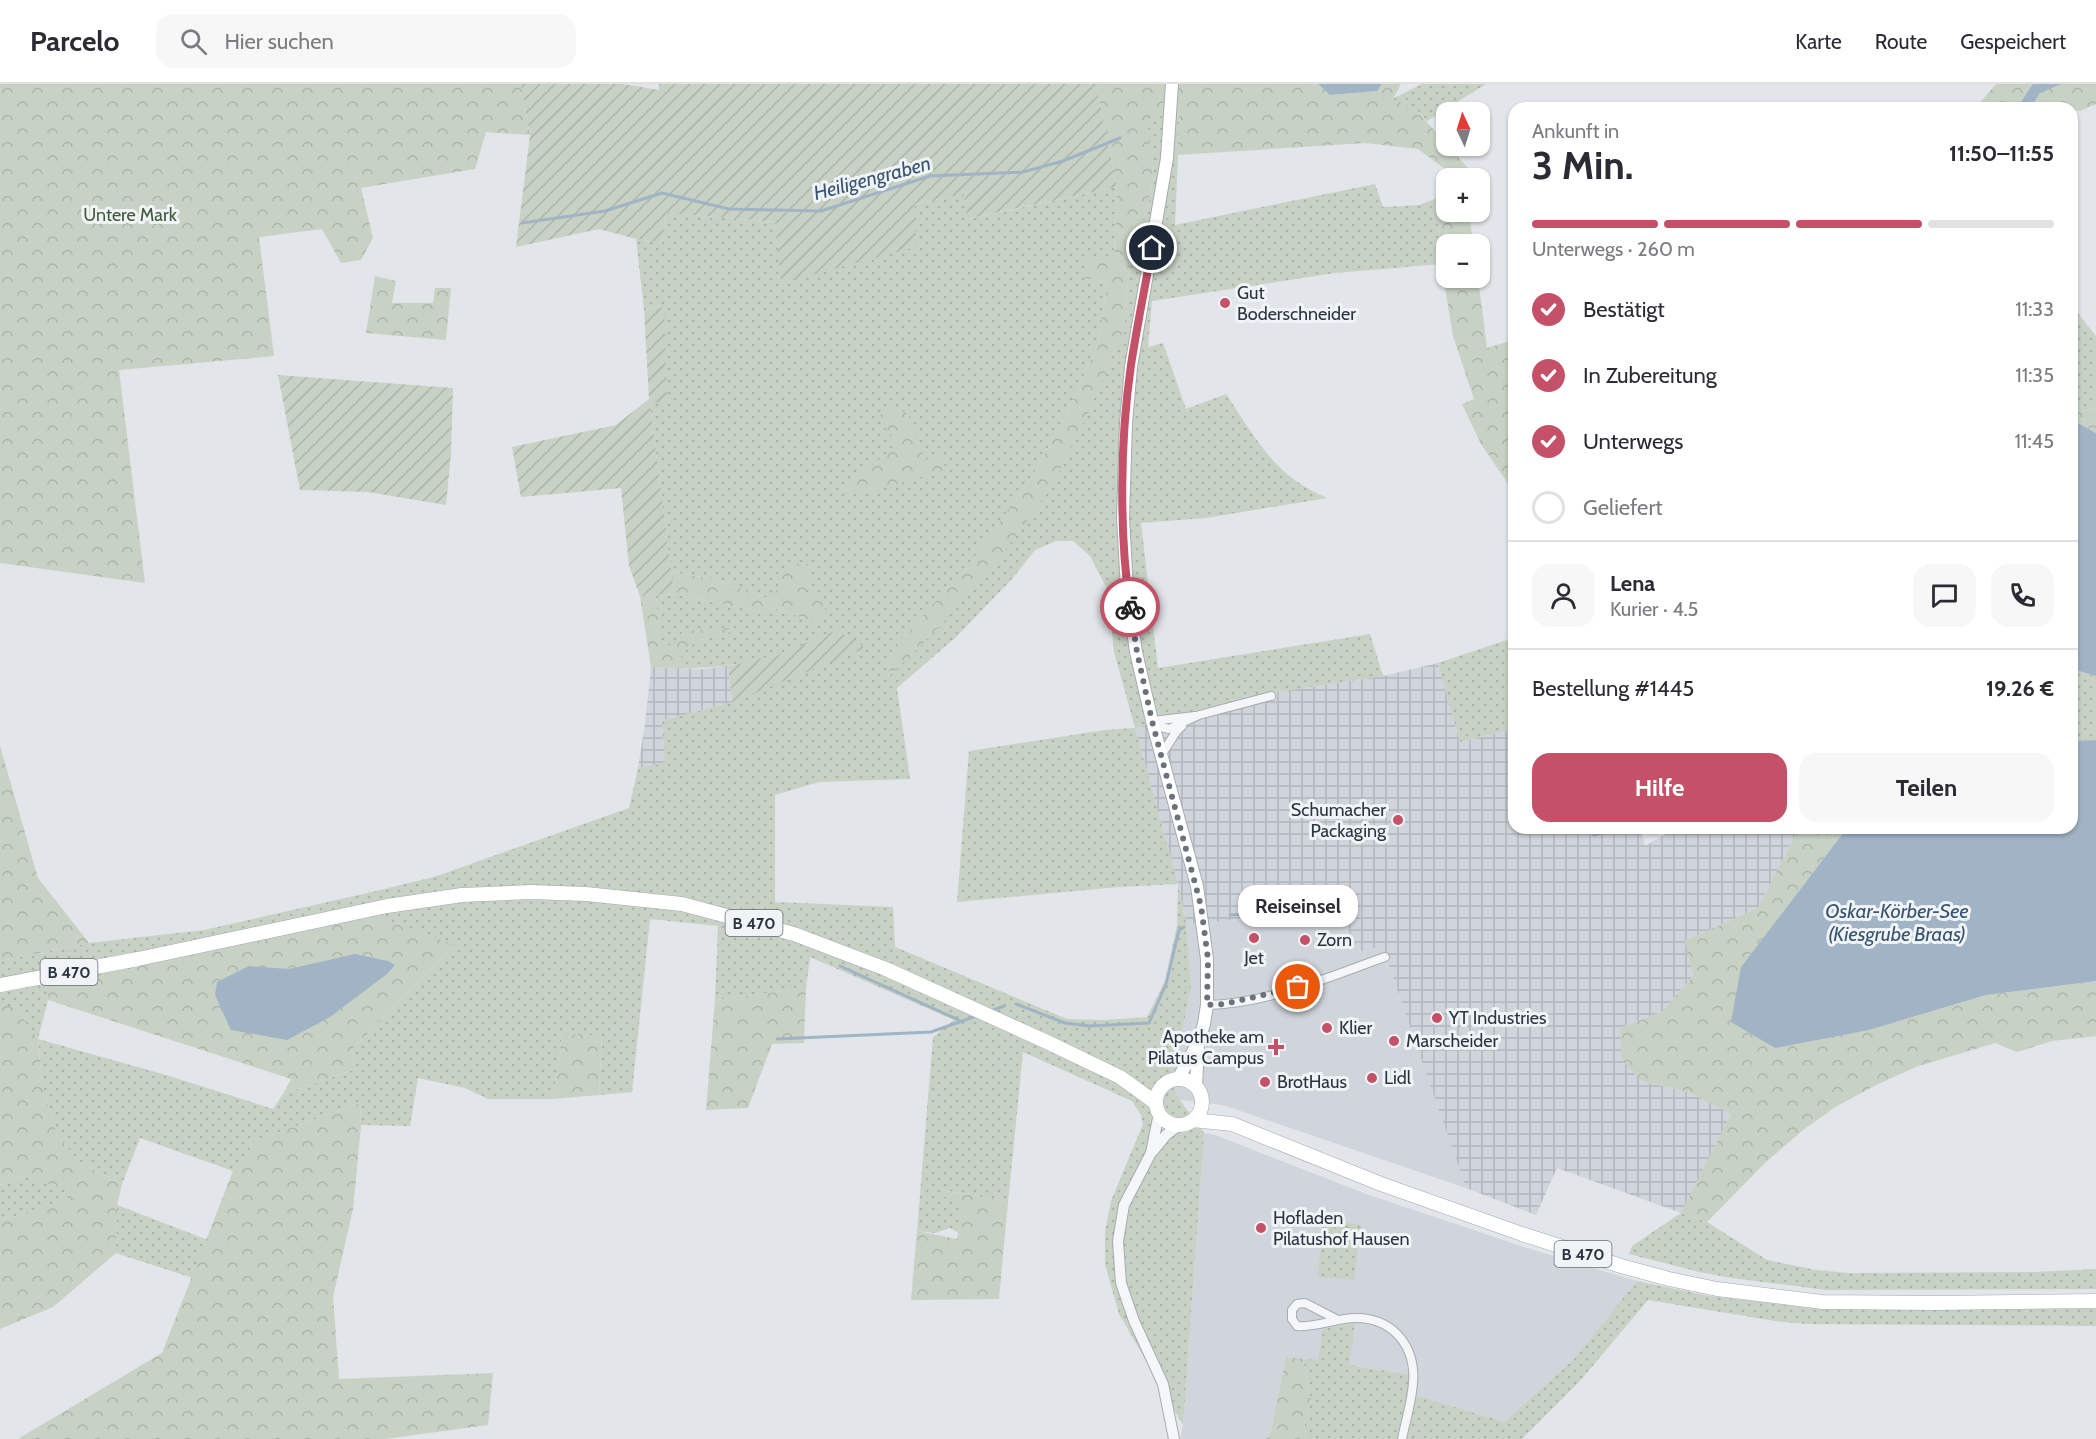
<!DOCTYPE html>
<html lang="de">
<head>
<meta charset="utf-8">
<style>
  body { margin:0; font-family:Cabin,sans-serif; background:#f7f7f7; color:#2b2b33; height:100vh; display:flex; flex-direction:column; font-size:22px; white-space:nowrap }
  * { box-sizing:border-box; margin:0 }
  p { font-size:20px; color:#7c7c81 }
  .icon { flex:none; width:33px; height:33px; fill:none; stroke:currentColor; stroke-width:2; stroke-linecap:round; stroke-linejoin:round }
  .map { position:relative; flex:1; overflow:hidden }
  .side { position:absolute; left:1508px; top:18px; width:570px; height:732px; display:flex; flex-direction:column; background:#fff; border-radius:18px; box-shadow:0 2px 4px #0004 }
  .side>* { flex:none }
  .needle { width:39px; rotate:356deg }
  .controls { position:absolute; left:1436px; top:18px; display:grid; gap:12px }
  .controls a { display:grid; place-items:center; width:54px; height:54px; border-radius:12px; background:#fff; box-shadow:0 2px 4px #0004; font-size:30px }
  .pin { position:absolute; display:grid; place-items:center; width:51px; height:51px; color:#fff; margin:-26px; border:3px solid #fff; border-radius:50%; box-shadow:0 2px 6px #0007 }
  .courier { position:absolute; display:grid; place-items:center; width:60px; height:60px; margin:-30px; border:4px solid #c45168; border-radius:50%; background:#fff; color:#222; box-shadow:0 2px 8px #0007 }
  .bubble { position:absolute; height:42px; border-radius:18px; background:#fff; box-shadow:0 2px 4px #0004; font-size:20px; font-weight:700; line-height:42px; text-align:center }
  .head em { font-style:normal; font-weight:700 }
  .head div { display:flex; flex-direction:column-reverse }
  .head { display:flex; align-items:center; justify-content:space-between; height:102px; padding:0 24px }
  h1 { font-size:39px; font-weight:700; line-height:45px }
  .bar { display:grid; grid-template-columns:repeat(4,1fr); gap:9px 6px; align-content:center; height:72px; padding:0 24px }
  .bar i { height:8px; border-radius:4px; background:#e1e1e2 }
  .bar .current { background:#c45168 }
  .bar p { grid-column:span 4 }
  .line { display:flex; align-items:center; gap:15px; padding:0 24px; border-top:2px solid #e1e1e2 }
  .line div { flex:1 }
  .round { display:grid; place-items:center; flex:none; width:63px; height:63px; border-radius:18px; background:#f7f7f7 }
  ol { padding:0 24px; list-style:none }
  li { display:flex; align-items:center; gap:18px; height:66px }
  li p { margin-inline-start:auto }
  li .icon { padding:6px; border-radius:50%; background:#c45168; color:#fff; stroke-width:4 }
  li:last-child { color:#7c7c81 }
  li i { width:33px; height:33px; border:3px solid #e1e1e2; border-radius:50% }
  .action { display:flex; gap:12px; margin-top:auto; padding:12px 24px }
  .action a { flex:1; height:69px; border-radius:18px; background:#c45168; color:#fff; font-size:24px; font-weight:700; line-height:69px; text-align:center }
  .action a+a { background:#f7f7f7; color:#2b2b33 }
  header { display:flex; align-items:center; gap:36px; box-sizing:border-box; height:84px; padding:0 30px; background:#fff; border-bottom:2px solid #e1e1e2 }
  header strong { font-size:28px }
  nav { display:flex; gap:33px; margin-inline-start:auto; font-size:21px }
  .search { width:420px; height:54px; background:#f7f7f7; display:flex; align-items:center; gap:15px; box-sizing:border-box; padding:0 21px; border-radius:18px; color:#7c7c81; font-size:22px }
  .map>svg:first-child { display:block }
  .built { fill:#d0d4db }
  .industrial { fill:url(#industrial-grid) }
  .grass { fill:url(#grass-dots); fill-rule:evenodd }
  .forest { fill:url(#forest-crowns) }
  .garden { fill:url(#garden-furrows) }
  .water { fill:#a0b4c6 }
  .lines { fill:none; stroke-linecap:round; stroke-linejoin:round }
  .stream { stroke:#a0b4c6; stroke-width:3 }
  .minor-casing { stroke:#a7acb3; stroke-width:10 }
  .tertiary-casing { stroke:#a7acb3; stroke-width:12 }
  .secondary-casing { stroke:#a7acb3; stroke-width:14 }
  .primary-casing { stroke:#a2aab4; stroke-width:15 }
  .minor { stroke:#f4f6f8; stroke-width:8 }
  .tertiary { stroke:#f4f6f8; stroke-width:10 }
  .secondary { stroke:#fff; stroke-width:12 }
  .primary { stroke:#fff; stroke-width:14 }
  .done { stroke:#6b727b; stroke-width:6; stroke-dasharray:0 10.8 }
  .route { stroke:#c45168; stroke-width:8 }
  .poi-dot { fill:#c45168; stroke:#f1f4f7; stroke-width:2 }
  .labels { text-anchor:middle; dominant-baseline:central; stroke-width:6; stroke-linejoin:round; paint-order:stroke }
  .shield { fill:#f1f4f7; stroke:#666e77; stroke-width:1.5 }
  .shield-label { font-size:16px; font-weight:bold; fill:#2b3440 }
  .park-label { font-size:18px; fill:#415a3a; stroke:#f1f4f7 }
  .poi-label { font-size:18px; fill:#2b3440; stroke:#f1f4f7; text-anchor:start }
  .water-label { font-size:20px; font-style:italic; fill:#385470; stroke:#f1f4f7 }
</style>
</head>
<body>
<header>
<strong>Parcelo</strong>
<div class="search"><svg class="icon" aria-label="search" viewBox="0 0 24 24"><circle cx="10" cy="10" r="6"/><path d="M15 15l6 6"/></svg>Hier suchen</div>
<nav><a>Karte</a><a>Route</a><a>Gespeichert</a></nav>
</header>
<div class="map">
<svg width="2096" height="1355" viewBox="0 0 2096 1355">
  <defs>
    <pattern id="industrial-grid" width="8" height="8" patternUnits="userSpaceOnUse" patternTransform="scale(1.5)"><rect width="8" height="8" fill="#d0d4db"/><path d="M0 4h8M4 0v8" fill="none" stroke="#b3b7bd"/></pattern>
    <pattern id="grass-dots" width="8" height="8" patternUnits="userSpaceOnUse" patternTransform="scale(1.5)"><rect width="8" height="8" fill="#c8d2c4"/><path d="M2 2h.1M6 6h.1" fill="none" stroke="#acb5a9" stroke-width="1.8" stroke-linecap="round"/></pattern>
    <pattern id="forest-crowns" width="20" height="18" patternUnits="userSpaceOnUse" patternTransform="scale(1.5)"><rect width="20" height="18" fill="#c8d2c4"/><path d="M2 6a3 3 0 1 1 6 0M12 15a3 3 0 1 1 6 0" fill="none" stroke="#acb5a9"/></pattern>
    <pattern id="garden-furrows" width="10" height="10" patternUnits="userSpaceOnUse" patternTransform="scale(1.5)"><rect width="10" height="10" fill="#c8d2c4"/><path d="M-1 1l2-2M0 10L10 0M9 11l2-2" fill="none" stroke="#acb5a9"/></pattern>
  </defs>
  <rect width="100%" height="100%" fill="#e2e5e9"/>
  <path class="built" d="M1343,827L1382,862L1466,1104L1223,1021L1180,1016L1167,992L1179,983L1174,971L1179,961L1191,905L1186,840Z
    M1204,1049L1215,1051L1369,1111L1527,1164L1637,1197L1574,1275L1504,1338L1407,1309L1412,1291L1348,1281L1355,1239L1318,1277L1286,1273L1270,1351L1266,1355H1180L1183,1341Z"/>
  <path class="industrial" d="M1438,579L1460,658L1513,645L1514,744H1640L1645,762L1676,744H1799L1758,824L1686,857L1693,892L1662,928L1620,944L1639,996L1691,1009L1732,1030L1681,1129L1557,1084L1536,1131L1466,1104L1382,862L1355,869L1343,827L1186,840L1178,800L1135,644L1244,613L1383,592Z
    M728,582L732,618L662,637L665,679L638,684L645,640L651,583L703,585Z"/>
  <path class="grass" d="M1422,0H1486L1427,37L1416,26L1392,15Z
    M1180,29L1175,141L1375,100L1383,123L1419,121L1437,114L1441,180L1335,189L1152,217L1148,263L1163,259L1186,325L1226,310C1257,356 1274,392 1327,414L1206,434L1141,439L1158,584L1370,550L1383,592L1244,613L1135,644L1178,800L1186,840L1191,905L1179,961L1174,971L1179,983L1167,992L1180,1016L1204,1049L1183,1341L1119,1230L1105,1180V1148L1111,1117L1143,1040L1141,1031L1132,1017L1023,968L1008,1118L942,1106L941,1112L963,1115L959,1149L950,1144L935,1149L917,1147L933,953L954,936L810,873L806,904L715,916L718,842L650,835L632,1008L599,1011L602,952L562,951L553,1015H488L465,1004L418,994L410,1042L361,1041L360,1019L257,1056L233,1087L140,1054L122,1100L79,1078L57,1051L42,1000L38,955L15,922H0V877L89,859L204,846L376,807L434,793L629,724L638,684L665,679L662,637L732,618L837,546C817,555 797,566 777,571C743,581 710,585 676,584C685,556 704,555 730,548L729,544L672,561H660L656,511L674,510L766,529L774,524L817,539L806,508L810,480L773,516L713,495L671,488L650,320L664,223L644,225L636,155L662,159L666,129L775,138L782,199L915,120L964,110L968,135L1117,103L1114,173H1085V194L1107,198L1099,257L1069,325L1032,393L973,476L892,567L888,593L942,540L1124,245L1130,170L1148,122L1153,92L1146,32ZM1056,457H1073L1090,472L1108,507L1114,568L1135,644L1105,646L969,667L957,818L1119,803L1178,800L1177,841L1165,897L1147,933L1104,936L1067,935L895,863L893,823L775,818V711L819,698L910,695L897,604L955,554L1012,495L1035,466ZM455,861L352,965L356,985L283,1010L273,1025L166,991L38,955L48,916V903Z
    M2072,222L2096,252V324L2083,327L2072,315Z
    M1513,554V645L1460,658L1438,579Z
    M2072,585L2096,592V656L2072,657Z
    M28,1092L79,1111L0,1137V1101Z
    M117,1121L208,1156L193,1194L116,1169Z
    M1681,1129L1707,1138L1767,1176L1816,1186L1849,1189L2035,1188L2096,1185V1205L1826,1206L1732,1194L1699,1188L1629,1170L1632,1162Z
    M1323,1136L1361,1141L1354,1196L1318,1193Z
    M1637,1197L1710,1212L1819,1225H2096V1242L1809,1240L1782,1238L1648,1216L1580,1297L1522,1355H1307L1304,1338L1311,1315L1303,1275L1318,1276L1323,1245L1355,1239L1349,1281L1412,1291L1408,1309L1504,1338L1574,1275Z"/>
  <path class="forest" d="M0,0H521L530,51L486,48L475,85L361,104L373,154L361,176L341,179L322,145L259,153L274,272L119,286L145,499L0,479Z
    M1096,0H1318L1331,11L1376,7L1382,0H1401L1393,15L1416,26L1477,94H1455L1449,88L1418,65L1365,59L1177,71L1180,29L1147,32L1153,92L1148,122L1130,170L1124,245L1087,332L1051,404L988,489L942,540L888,594L892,567L972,476L1032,393L1069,325L1099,257L1107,198L1085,194V173H1114L1117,103Z
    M1996,0H2096V20L2080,27L2044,18L2040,24H1975Z
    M1446,112V128H1469L1473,160H1446V194H1478L1487,264L1513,256V407L1481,360L1462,320L1474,315L1453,252L1441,180L1437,114Z
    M375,192L396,197L392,219H433L435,204H451L446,256L366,249Z
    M2072,315L2083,327L2096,324V349L2078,339L2072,333Z
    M892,321L908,330L925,376L943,371L945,386L873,407L836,410L898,360L877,334Z
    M786,479L811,480L806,508L829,518L817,539L774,524L766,529L674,510L671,488L713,495L773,516Z
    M656,511L661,561H672L683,547L729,544L730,548C704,555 685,556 676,584L651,583L640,512Z
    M0,662L38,794L89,859L0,877Z
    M1799,744H1847L1741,883L1869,946L1986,911L2096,897V952L2052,957L2017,968L1995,959L1916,983L1876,1001L1837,1022L1803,1046L1766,1078L1707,1138L1681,1129L1731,1030L1691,1009L1639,996L1622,975L1620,944L1662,928L1693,892L1685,857L1758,824Z
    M371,831L455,861L352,965L356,985L283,1010L291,995L48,916V903Z
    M806,904L804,959L772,960L748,1024L706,1026L715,916Z
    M0,922H15L38,955L42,1000L57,1051L79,1078L122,1100L117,1121L116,1169L53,1223L0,1245V1137L78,1111L28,1092L0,1101Z
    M562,950L602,952L599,1011L553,1015Z
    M360,1019L361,1042L353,1125L333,1213L339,1295L493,1289L488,1341L385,1355H18L162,1269L233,1087L257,1056Z
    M941,1106L1008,1118L999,1215L911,1216L917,1147L957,1155L963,1116L940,1112Z
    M1286,1273L1303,1275L1311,1315L1304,1338L1307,1355H1266L1270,1351Z"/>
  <path class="garden" d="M521,0H623L659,6V0H1096L1117,103L967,135L964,110L915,120L916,163L781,199L775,138L666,129L662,159L636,155L599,145L516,163L530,51Z
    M664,223L667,316L650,320L674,510L640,512L629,482L621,404L521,413L512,363L616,341L649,315L644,225Z
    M278,291L453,304L451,369L446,421L368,408L300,406Z
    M837,546L866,564L732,618L728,582L778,571Z"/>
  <path class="water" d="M1318,0H1382L1377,7L1330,11Z
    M2033,0H2061L2040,9L2030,24H2017Z
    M2072,333L2078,339L2096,349V592L2072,585Z
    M2096,656V897L1986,911L1869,946L1775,964L1731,938L1741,883L1847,744H2072V657Z
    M355,870L388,877L395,881L387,890L330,933L287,956L231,946L215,911L217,898L249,882L289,885Z"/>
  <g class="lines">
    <path class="stream" d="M522,139L605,127L662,109L729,125L821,127L930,92L1023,88L1063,77L1120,54
      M1594,751L1619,744
      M1230,831L1279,828
      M840,882L961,937
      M1016,920L1065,939L1090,942L1149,939L1166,900L1179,846L1184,843
      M991,927L1004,922
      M777,955L931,948L979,931"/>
    <defs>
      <path id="minor" d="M1152,637L1195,632
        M1153,641L1169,645L1199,631L1271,612
        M1162,670L1176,648L1182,642
        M1207,921C1268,920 1328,893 1385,873
        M1338,1236L1305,1219L1297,1220L1292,1226V1235L1297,1242C1316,1244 1336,1234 1356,1234C1371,1234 1386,1239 1397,1250C1426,1280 1409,1320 1402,1355"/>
      <path id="tertiary" d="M1159,1029L1151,1069L1124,1121L1118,1157L1121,1199L1134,1237L1163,1300L1174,1355
        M1153,1067L1166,1051L1179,1041"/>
      <path id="secondary" d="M1172,0L1167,74L1131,283L1126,339L1123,434L1127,505L1136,568L1152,637L1197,802L1207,875V921L1204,940L1198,959L1178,995
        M1196,1002L1198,964"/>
      <path id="primary" d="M0,901L138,875L387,822L462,811L530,808L586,810L682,820L794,850L886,885L1047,958L1120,993L1156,1019
        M1156 1018a23 23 0 1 1 46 0a23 23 0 1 1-46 0Z
        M1193,1036L1232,1040L1381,1100L1522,1150L1621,1182L1669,1195L1717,1205L1822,1218L1934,1219L2096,1217"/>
    </defs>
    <use href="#minor" class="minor-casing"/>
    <use href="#tertiary" class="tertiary-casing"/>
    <use href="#secondary" class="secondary-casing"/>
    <use href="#primary" class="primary-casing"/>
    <use href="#minor" class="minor"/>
    <use href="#tertiary" class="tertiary"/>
    <use href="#secondary" class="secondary"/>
    <use href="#primary" class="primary"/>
  </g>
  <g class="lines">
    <path class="done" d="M1130,523L1137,568L1152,637L1201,822L1208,875L1207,921L1224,920L1298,903"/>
    <path class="route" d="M1130,523C1119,449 1120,356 1131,281C1137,242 1145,203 1152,164"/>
  </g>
  <g class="poi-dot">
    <circle cx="1225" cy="219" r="6"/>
    <circle cx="1398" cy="736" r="6"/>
    <circle cx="1254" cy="854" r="6"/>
    <circle cx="1305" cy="856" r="6"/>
    <circle cx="1437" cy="934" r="6"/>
    <circle cx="1327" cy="944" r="6"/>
    <circle cx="1394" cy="957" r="6"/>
    <path d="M1273 954h6v6h6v6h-6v6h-6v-6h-6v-6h6z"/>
    <circle cx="1372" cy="994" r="6"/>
    <circle cx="1265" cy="998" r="6"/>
    <circle cx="1261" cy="1144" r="6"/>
  </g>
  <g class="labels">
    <g class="shield">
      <rect x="725.5" y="826" width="57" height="26" rx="4.5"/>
      <rect x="40.5" y="875" width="57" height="26" rx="4.5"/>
      <rect x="1554.5" y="1157" width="57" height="26" rx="4.5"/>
    </g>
    <g class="shield-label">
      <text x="754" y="839">B 470</text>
      <text x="69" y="888">B 470</text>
      <text x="1583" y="1170">B 470</text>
    </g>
    <g class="park-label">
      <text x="130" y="131">Untere Mark</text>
    </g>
    <g class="poi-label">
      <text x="1237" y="209">Gut<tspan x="1237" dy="21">Boderschneider</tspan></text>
      <text x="1386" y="726" text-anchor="end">Schumacher<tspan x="1386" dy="21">Packaging</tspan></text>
      <text x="1317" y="856">Zorn</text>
      <text x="1254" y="874" text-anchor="middle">Jet</text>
      <text x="1449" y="934">YT Industries</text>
      <text x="1339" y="944">Klier</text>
      <text x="1264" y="953" text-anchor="end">Apotheke am<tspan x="1264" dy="21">Pilatus Campus</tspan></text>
      <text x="1406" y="957">Marscheider</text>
      <text x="1384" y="994">Lidl</text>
      <text x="1277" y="998">BrotHaus</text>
      <text x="1273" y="1134">Hofladen<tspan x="1273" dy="21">Pilatushof Hausen</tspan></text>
    </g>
    <g class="water-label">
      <text transform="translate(872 94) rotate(-15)">Heiligengraben</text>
      <text x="1897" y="827">Oskar-Körber-See<tspan x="1897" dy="23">(Kiesgrube Braas)</tspan></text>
    </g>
  </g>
</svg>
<div class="controls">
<a><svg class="needle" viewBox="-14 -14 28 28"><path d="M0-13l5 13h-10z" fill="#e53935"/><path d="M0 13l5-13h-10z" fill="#7c7c81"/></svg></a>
<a>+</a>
<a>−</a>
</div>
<div class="pin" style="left:1298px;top:903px;background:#ea580c"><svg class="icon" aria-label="bag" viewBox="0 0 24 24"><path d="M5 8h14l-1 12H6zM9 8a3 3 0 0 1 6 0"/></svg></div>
<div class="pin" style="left:1152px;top:164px;background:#1f2937"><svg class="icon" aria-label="home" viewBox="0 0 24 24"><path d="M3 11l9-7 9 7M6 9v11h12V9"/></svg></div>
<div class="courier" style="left:1130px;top:523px"><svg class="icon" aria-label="bike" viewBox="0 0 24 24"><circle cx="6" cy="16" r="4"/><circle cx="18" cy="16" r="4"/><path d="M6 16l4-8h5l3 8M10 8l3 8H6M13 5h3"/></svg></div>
<div class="bubble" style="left:1238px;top:801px;width:120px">Reiseinsel</div>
<section class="side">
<div class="head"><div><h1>3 Min.</h1><p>Ankunft in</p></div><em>11:50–11:55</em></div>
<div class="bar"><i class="current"></i><i class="current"></i><i class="current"></i><i></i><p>Unterwegs · 260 m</p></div>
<ol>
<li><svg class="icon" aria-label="check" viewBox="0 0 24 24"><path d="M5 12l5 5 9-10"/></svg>Bestätigt<p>11:33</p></li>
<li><svg class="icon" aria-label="check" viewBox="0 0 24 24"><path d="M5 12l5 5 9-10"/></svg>In Zubereitung<p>11:35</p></li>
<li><svg class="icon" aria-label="check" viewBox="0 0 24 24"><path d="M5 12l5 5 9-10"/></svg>Unterwegs<p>11:45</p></li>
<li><i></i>Geliefert</li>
</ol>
<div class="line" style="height:108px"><a class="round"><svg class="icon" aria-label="person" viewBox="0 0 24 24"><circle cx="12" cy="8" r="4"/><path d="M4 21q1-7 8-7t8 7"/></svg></a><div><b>Lena</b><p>Kurier · 4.5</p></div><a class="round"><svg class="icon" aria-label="chat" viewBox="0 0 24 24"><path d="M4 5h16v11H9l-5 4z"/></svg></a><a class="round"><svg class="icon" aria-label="phone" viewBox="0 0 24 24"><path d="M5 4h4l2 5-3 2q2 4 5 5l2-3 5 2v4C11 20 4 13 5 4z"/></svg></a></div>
<div class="line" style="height:78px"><div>Bestellung #1445</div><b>19.26 €</b></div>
<div class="action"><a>Hilfe</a><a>Teilen</a></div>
</section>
</div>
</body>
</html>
